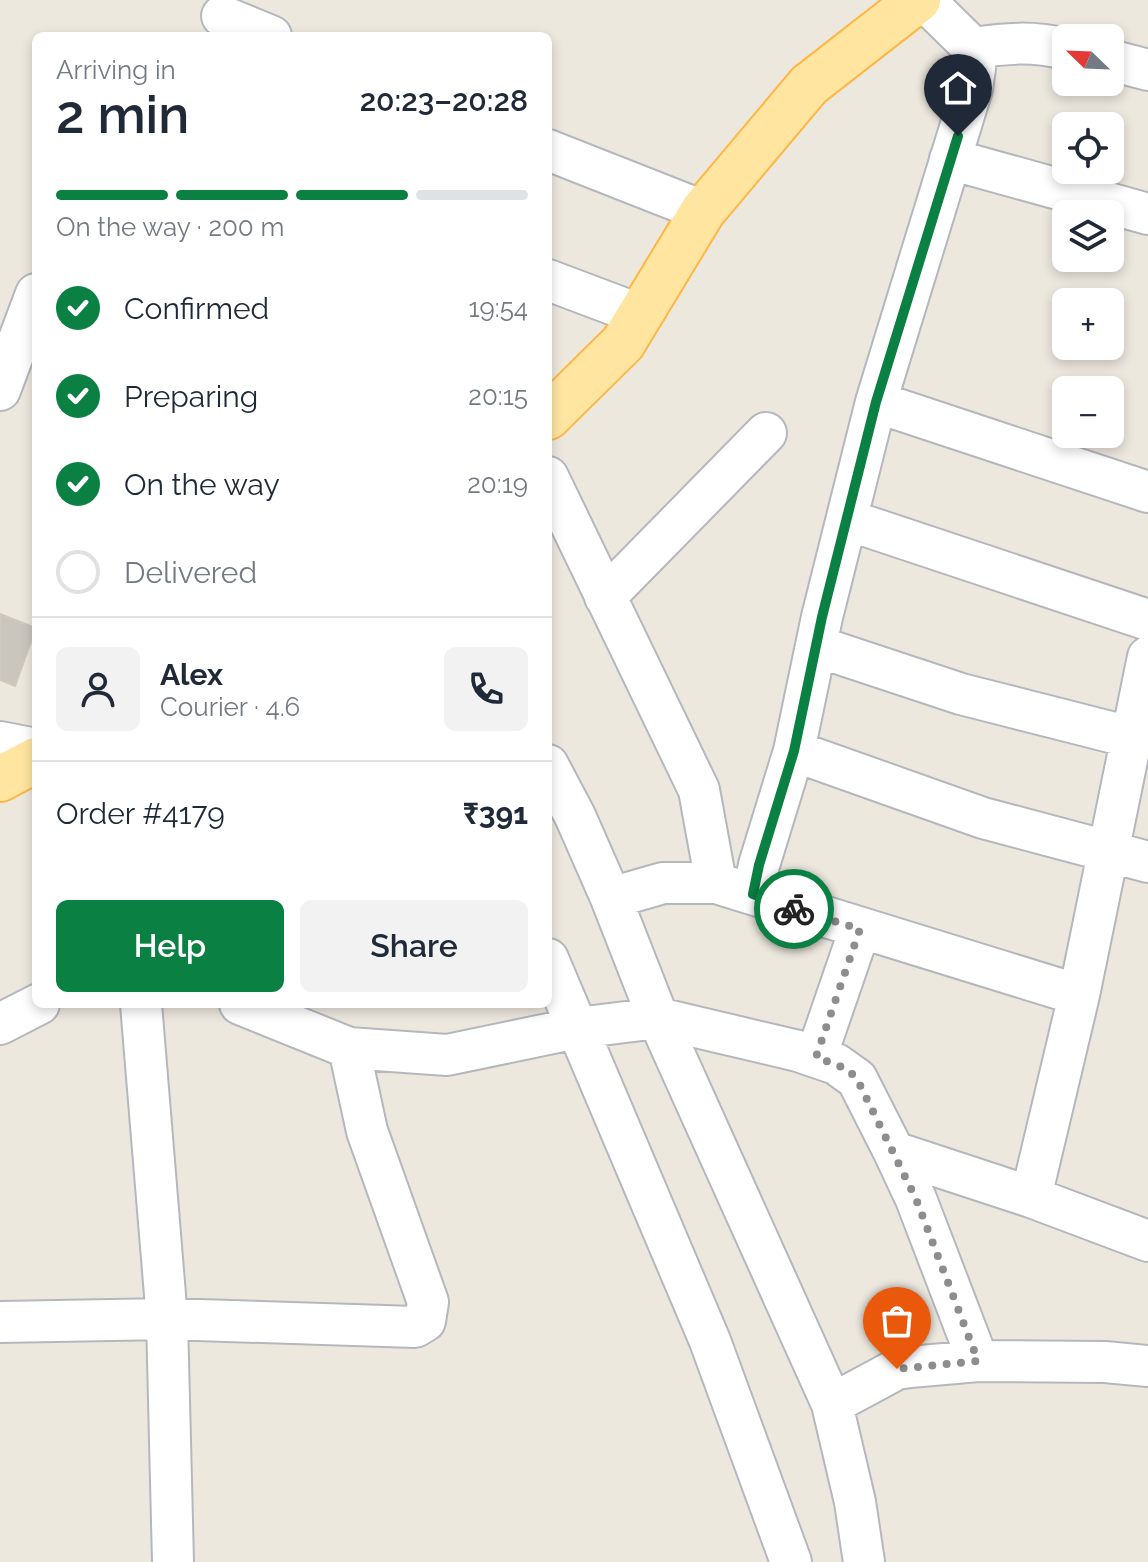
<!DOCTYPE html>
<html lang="en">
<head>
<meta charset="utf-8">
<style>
  body { margin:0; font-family:Raleway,sans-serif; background:#f2f2f3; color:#1f2937; height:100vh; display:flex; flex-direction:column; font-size:30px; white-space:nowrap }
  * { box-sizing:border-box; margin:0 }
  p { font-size:26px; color:#747a83 }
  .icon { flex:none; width:44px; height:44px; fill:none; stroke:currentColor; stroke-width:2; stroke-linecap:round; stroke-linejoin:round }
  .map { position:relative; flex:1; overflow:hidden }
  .details { position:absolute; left:32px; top:32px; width:520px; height:976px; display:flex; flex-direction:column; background:#fff; border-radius:12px; box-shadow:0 4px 12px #0003 }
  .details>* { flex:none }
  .needle { width:52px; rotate:293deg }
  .buttons { position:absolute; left:1052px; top:24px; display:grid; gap:16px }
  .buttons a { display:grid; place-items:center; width:72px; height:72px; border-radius:12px; background:#fff; box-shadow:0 4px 12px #0003; font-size:40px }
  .pin { position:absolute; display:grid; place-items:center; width:68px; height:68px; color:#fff; margin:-82px -34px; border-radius:50% 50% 50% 0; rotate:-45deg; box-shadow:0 0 8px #0007 }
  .pin .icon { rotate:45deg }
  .courier { position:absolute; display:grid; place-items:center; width:80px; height:80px; margin:-40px; border:6px solid #0b8043; border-radius:50%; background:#fff; color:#222; box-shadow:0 2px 10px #0007 }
  .head em { font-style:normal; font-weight:600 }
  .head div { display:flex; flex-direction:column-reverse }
  .head { display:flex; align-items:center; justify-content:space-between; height:136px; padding:0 24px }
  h1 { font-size:52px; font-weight:600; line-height:60px }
  .bar { display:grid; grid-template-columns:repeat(4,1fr); gap:12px 8px; align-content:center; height:96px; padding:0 24px }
  .bar i { height:10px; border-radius:6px; background:#e0e1e3 }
  .bar .active { background:#0b8043 }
  .bar p { grid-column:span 4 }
  .line { display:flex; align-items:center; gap:20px; padding:0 24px; border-top:2px solid #e0e1e3 }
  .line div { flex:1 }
  .round { display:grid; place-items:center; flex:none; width:84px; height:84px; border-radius:12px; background:#f2f2f3 }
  ol { padding:0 24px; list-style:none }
  li { display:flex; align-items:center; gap:24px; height:88px }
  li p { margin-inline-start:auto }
  li .icon { padding:8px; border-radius:50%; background:#0b8043; color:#fff; stroke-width:4 }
  li:last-child { color:#747a83 }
  li i { width:44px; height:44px; border:4px solid #e0e1e3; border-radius:50% }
  .cta { display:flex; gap:16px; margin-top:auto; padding:16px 24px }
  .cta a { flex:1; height:92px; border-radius:12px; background:#0b8043; color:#fff; font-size:32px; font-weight:600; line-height:92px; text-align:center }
  .cta a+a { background:#f2f2f3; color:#1f2937 }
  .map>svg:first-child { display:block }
  .building { fill:#cac5bd; stroke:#d2c8bc; stroke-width:2 }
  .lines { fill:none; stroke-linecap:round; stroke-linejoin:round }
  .minor-casing { stroke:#b4b8bd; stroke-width:44 }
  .major-casing { stroke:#ffb644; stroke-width:48 }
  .minor { stroke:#fff; stroke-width:40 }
  .major { stroke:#ffe5a0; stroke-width:44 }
  .done { stroke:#8c8e8d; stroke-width:8; stroke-dasharray:0 14.4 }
  .route { stroke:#0b8043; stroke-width:10 }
</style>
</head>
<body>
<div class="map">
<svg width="1148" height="1562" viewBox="0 0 1148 1562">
  <rect width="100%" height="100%" fill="#ede8de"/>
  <path class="building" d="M0,614L36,628L15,686L0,680Z"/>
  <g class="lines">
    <defs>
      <path id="minor" d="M222,16L271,36
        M973,48C1006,43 1033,41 1066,49
        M1110,60L1148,70
        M548,150L703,211
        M950,159L1148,214
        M548,280L641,315
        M0,390L36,294
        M876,402L1148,492
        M548,477L699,790L716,883
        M848,520L1148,620
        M605,597L766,433
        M816,646L961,694L1130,737
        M0,742L36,749
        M794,751L983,818L1148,862
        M548,765L575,816L611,898L658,1018L832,1404L855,1502L864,1562
        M753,894L759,865L794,751L822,617L876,402L972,89L975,68L973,48L924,0
        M611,898L663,883H716L1079,995
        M548,959L710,1341L791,1562
        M141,1004L167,1319L173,1562
        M240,1004L349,1048L447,1055L577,1028L658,1018L798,1051L836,1064L857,1079L894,1152L916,1199L978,1361
        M0,1024L39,1004
        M816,1057L860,929
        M894,1152L1031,1197L1148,1241
        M1031,1197L1079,995L1148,657
        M0,1322L167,1319L415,1327L425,1321L428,1302L367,1131L349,1048
        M832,1404L897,1369L910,1367L978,1361L1105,1362L1148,1366"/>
      <path id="major" d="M548,417L623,343L703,211L809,85L918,0
        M0,779L36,760"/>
    </defs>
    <use href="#minor" class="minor-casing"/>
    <use href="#major" class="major-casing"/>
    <use href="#minor" class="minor"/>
    <use href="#major" class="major"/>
  </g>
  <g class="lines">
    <path class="done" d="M794,909L860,929L816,1057L847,1069L857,1079L916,1199L978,1361L897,1369"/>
    <path class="route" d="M794,909L753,894L759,865L794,751L822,617L876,402L958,136"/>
  </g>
</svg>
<div class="buttons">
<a><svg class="needle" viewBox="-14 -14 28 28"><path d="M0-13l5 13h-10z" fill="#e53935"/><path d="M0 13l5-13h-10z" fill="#747a83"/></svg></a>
<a><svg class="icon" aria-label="locate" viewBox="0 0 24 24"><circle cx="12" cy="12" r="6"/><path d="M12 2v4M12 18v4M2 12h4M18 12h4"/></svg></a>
<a><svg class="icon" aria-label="layers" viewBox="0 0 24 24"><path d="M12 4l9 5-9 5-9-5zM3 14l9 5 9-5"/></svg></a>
<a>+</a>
<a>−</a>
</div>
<div class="pin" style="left:897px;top:1369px;background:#ea580c"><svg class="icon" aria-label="bag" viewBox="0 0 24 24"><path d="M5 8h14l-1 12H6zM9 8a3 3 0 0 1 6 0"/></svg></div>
<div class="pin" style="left:958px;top:136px;background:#1f2937"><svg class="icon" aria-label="home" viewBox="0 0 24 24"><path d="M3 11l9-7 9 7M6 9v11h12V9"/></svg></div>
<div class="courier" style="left:794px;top:909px"><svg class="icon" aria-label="bike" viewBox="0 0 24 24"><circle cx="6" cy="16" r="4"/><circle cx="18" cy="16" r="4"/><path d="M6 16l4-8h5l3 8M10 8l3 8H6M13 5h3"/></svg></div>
<section class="details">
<div class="head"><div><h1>2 min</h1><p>Arriving in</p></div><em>20:23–20:28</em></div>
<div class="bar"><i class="active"></i><i class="active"></i><i class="active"></i><i></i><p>On the way · 200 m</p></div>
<ol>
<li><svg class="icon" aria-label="check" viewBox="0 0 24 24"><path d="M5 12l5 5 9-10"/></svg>Confirmed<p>19:54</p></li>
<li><svg class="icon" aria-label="check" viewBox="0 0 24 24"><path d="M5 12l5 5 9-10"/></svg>Preparing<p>20:15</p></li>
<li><svg class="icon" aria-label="check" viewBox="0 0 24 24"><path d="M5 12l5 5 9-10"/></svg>On the way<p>20:19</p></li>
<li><i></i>Delivered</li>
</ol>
<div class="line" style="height:144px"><a class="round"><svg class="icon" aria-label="person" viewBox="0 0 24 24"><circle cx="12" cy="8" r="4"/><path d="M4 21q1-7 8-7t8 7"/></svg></a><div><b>Alex</b><p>Courier · 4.6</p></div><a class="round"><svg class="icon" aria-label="phone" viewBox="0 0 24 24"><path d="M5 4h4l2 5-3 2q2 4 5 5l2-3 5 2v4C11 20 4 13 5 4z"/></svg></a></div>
<div class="line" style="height:104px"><div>Order #4179</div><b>₹391</b></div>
<div class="cta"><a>Help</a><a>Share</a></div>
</section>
</div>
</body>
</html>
